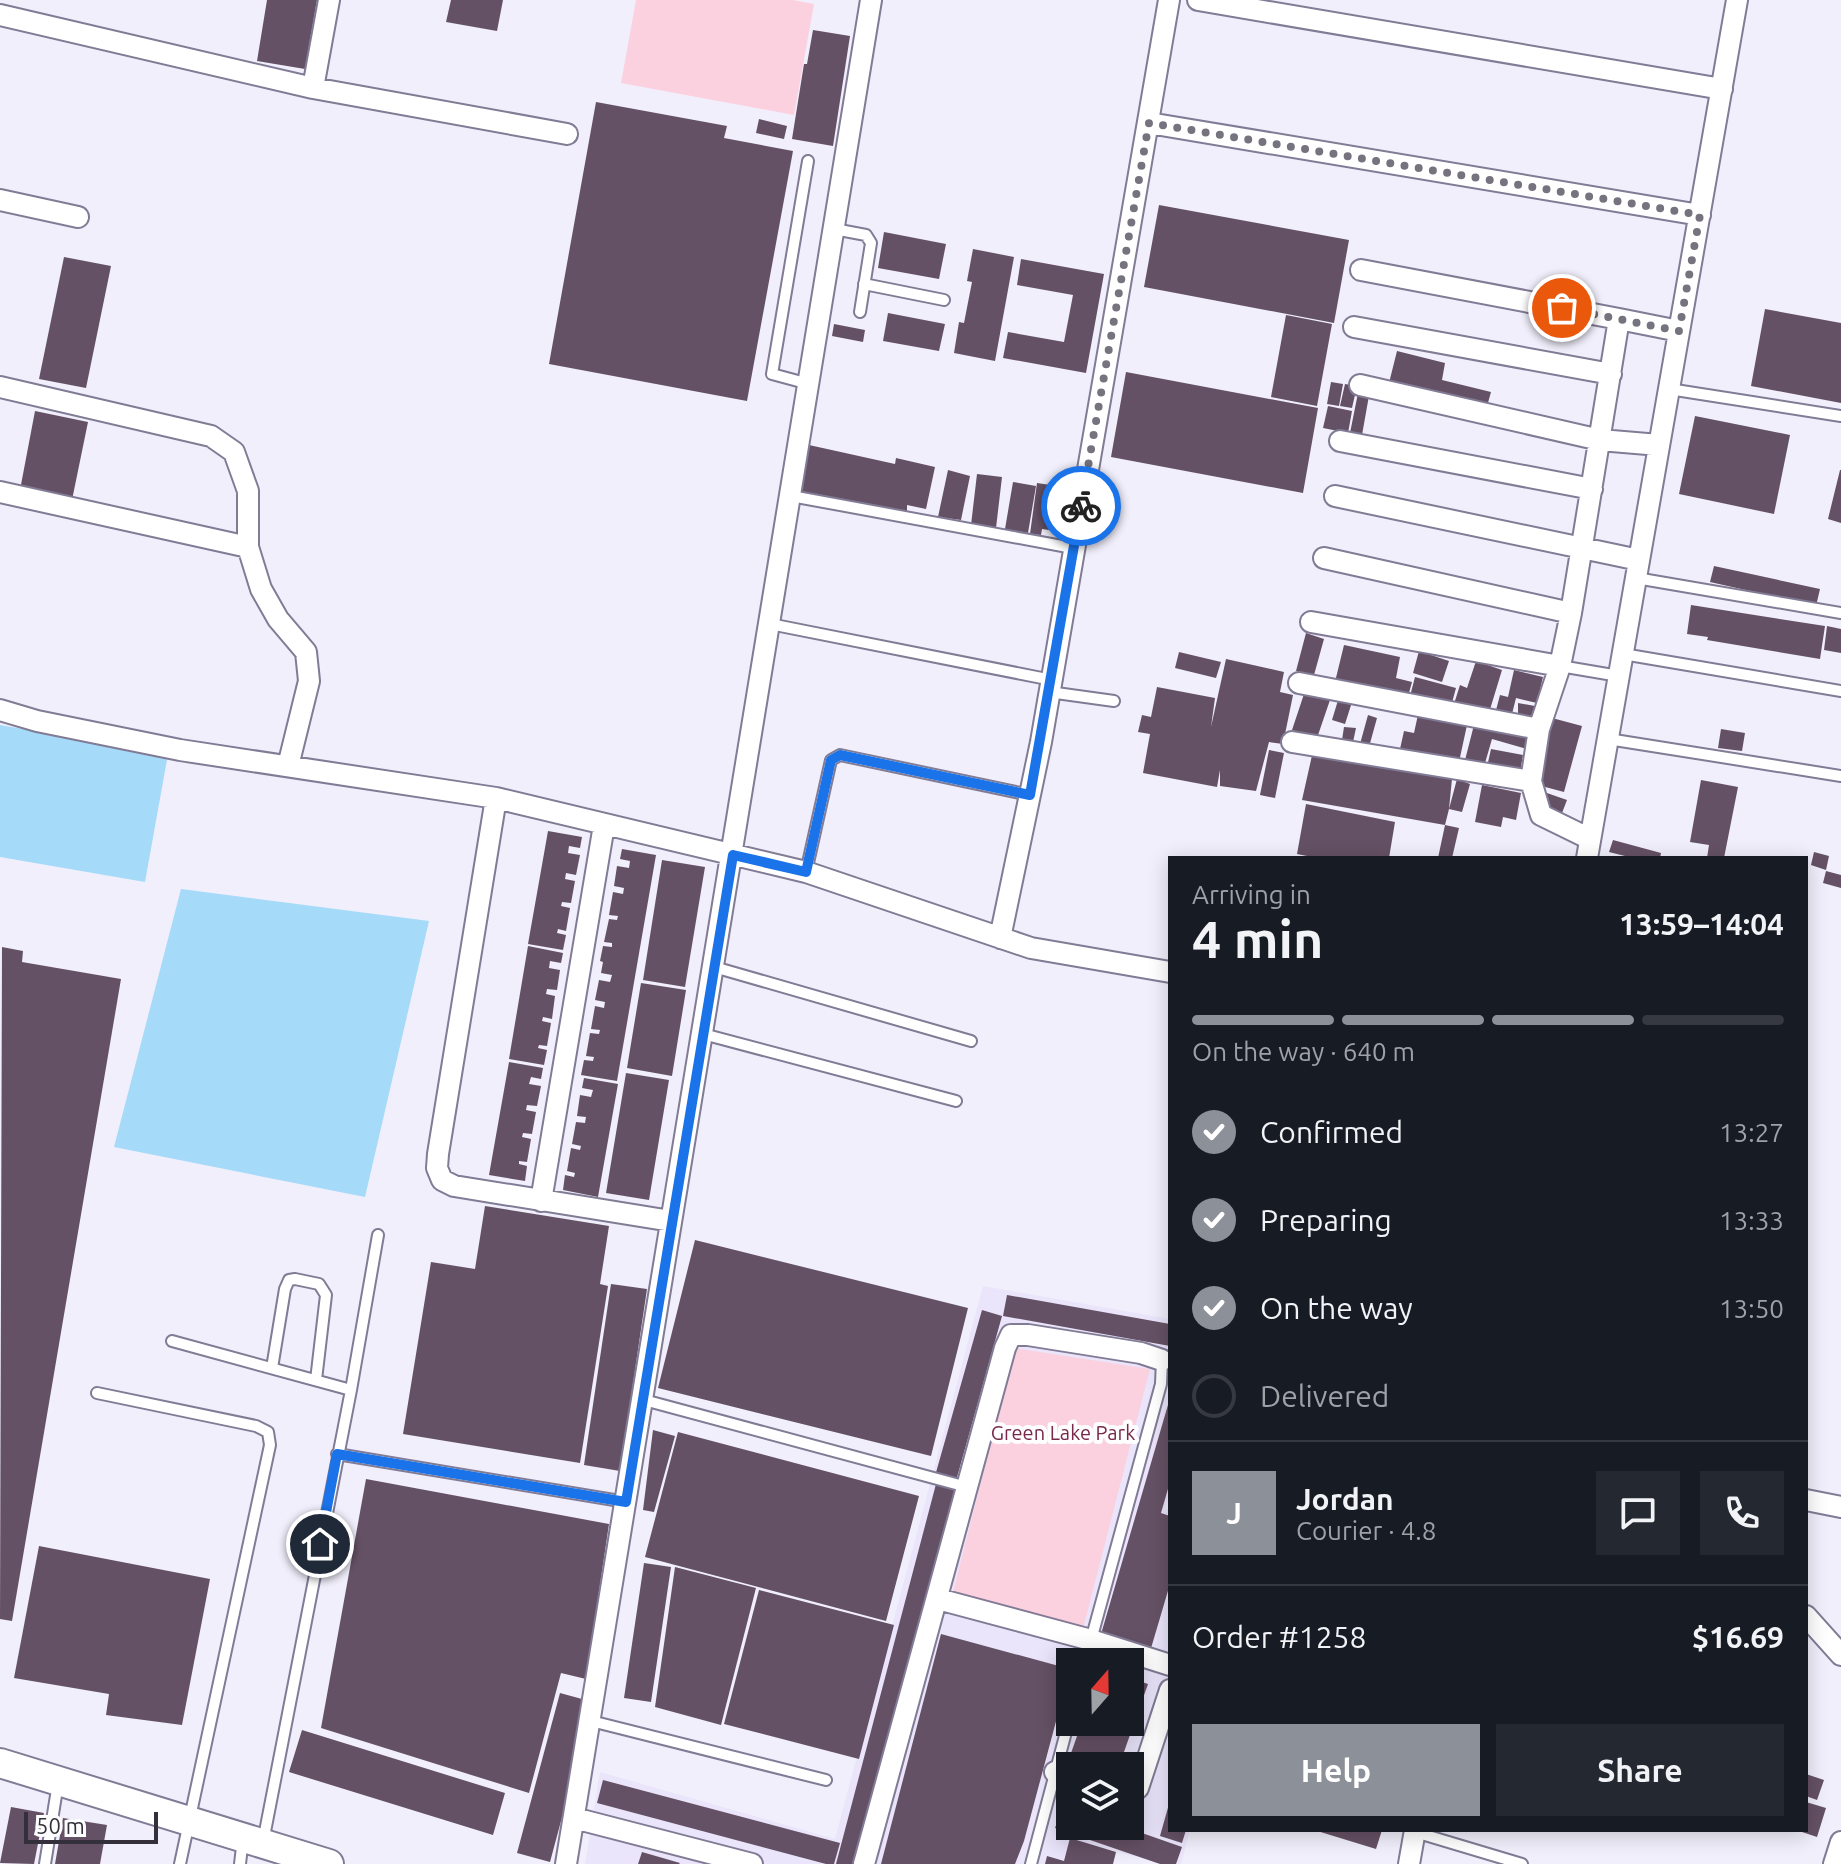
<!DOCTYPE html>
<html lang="en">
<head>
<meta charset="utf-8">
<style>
  body { margin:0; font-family:Ubuntu,sans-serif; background:#242831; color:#f1f3f6; height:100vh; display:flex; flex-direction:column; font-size:30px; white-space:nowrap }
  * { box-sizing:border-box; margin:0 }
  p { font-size:26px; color:#9ea1a6 }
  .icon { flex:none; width:44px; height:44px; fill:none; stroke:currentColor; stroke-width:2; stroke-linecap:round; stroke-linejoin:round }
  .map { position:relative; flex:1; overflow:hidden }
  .sheet { position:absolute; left:1168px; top:856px; width:640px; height:976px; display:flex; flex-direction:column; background:#171b24; border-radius:0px; box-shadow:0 4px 20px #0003 }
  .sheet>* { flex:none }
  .needle { width:52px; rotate:20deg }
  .tools { position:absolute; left:1056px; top:1648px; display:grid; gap:16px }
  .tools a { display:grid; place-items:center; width:88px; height:88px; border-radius:0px; background:#171b24; box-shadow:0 4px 20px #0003; font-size:40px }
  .scale { position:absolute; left:24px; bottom:20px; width:134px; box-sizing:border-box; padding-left:8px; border:4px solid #33303c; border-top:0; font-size:22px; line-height:28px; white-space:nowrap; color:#33303c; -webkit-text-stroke:6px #fefefe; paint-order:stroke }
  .pin { position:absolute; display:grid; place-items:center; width:68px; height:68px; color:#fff; margin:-34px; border:4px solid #fff; border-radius:50%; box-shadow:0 2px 8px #0007 }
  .courier { position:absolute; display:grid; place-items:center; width:80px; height:80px; margin:-40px; border:6px solid #1a73e8; border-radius:50%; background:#fff; color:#222; box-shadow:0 2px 10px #0007 }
  .overview em { font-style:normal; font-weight:700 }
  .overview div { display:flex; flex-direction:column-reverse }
  .overview { display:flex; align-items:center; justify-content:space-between; height:136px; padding:0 24px }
  h1 { font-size:52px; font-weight:700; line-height:60px }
  .bar { display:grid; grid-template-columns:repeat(4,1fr); gap:12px 8px; align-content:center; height:96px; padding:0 24px }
  .bar i { height:10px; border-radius:6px; background:#363941 }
  .bar .on { background:#8c9099 }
  .bar p { grid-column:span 4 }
  .line { display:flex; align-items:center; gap:20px; padding:0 24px; border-top:2px solid #363941 }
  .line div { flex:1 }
  .round { display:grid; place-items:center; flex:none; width:84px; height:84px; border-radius:0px; background:#242831 }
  ol { padding:0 24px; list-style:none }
  li { display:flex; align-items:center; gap:24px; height:88px }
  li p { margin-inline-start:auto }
  li .icon { padding:8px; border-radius:50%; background:#8c9099; color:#fff; stroke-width:4 }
  li:last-child { color:#9ea1a6 }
  li i { width:44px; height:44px; border:4px solid #363941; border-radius:50% }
  .action { display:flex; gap:16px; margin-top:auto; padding:16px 24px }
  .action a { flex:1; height:92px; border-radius:0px; background:#8c9099; color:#fff; font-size:32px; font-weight:700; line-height:92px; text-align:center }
  .action a+a { background:#242831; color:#f1f3f6 }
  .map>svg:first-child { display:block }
  .built { fill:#eae5fb; fill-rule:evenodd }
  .green { fill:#fcd1df }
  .water { fill:#a5daf9 }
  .building { fill:#655165 }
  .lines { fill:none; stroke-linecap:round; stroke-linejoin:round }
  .service-casing { stroke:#817b95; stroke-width:14 }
  .minor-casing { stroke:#817b95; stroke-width:24 }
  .secondary-casing { stroke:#817b95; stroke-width:32 }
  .service { stroke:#fff; stroke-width:10 }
  .minor { stroke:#fff; stroke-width:20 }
  .secondary { stroke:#fff; stroke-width:28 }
  .done { stroke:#76737f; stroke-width:8; stroke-dasharray:0 14.4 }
  .route { stroke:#1a73e8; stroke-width:10 }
  .labels { text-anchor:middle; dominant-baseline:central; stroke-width:8; stroke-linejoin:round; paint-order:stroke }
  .park-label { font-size:20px; fill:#78284a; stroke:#fefefe }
</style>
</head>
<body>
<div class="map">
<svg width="1841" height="1864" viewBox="0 0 1841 1864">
  <rect width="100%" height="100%" fill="#f1effb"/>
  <path class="built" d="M983,1286L1170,1319V1489L1165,1509L1170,1510V1830H1190L1181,1864H1164L1107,1849L1103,1864H585L600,1772L835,1839ZM1070,1662H1130V1722H1070ZM1070,1766H1130V1826H1070Z"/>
  <path class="green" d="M636,0H793L814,4L794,115L621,83Z
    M1015,1348L1150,1369L1083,1629L953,1592Z"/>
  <path class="water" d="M0,725L168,754L145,882L0,857Z
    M181,889L429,921L365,1197L114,1147Z"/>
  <path class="building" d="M267,0H317L305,69L257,61Z
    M451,0H503L497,31L446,22Z
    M813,30L850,36L833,146L792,139L804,64H807Z
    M596,102L727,126L724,138L793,151L747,401L549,364Z
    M759,119L787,126L784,139L756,133Z
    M1159,205L1349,240L1334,323L1144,287Z
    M884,232L946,244L939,279L878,268Z
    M973,249L1014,257L995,361L954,353L959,322L964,323L972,282L967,281Z
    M64,257L111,266L86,388L39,379Z
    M1021,259L1104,274L1086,373L1003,358L1008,332L1064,342L1073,295L1017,285Z
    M1765,309L1841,323V403L1751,386Z
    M888,313L945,324L939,351L883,341Z
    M1286,315L1332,324L1317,406L1271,397Z
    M834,324L865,330L863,342L832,336Z
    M1397,351L1445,363L1442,380L1491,392L1486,410L1388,387Z
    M1126,372L1318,408L1303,493L1111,457Z
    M1331,382L1343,384L1339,406L1327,404Z
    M1345,384L1357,386L1352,408L1340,406Z
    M1359,388L1370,390L1362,435L1350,433Z
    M1328,406L1352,411L1348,433L1323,428Z
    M35,411L88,422L72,500L20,490Z
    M1695,416L1790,435L1774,514L1679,494Z
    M809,445L895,464L896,458L935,467L926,509L907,505V513L798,493Z
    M948,470L970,476L961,520L938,517Z
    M1840,470H1841V523L1828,519Z
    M977,474L1002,477L996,528L971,525Z
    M1013,482L1036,486L1028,533L1005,529Z
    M1037,483L1070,488L1063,532L1042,529L1041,535L1030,534Z
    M1714,566L1820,589L1816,606L1710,582Z
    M1691,605L1825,626L1820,659L1707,640L1708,637L1687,634Z
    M1827,626L1841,629V653L1824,650Z
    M1306,633L1324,639L1314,675L1296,671Z
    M1344,645L1400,657L1396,678L1412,682L1407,700L1334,686Z
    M1419,651L1449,661L1442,682L1413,673Z
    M1179,652L1221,662L1216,678L1175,668Z
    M1226,659L1284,672L1280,692L1293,695L1283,744L1269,742L1256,791L1220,786V770L1217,787L1143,773L1150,734L1138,732L1142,715L1151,717L1157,687L1215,698L1211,727Z
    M1476,661L1502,670L1488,716L1454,704L1460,685L1467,688Z
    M1514,670L1543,677L1537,703L1516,698L1511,718L1495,714L1500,695L1508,697Z
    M1415,677L1456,688L1450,710L1409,700Z
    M1305,691L1330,700L1317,738L1292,730Z
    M1339,697L1352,702L1345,724L1332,720Z
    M1518,703L1535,706L1532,718L1518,714Z
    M1419,710L1467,725L1459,762L1400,749L1404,731L1414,733Z
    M1368,715L1377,718L1369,747L1360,744Z
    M1552,718L1582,726L1564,792L1534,784Z
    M1475,721L1530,737L1527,749L1492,739L1483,770L1464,764Z
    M1344,727L1356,728L1353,742L1342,740Z
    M1721,729L1745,733L1742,751L1718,748Z
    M1491,749L1523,755L1520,772L1487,767Z
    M1269,750L1284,753L1275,798L1260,795Z
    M1313,751L1452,779L1449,809L1457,779L1470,784L1462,812L1449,809L1445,825L1302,800Z
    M1701,780L1738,787L1724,858H1707L1709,845L1690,842Z
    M1482,785L1521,793L1516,820L1503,817L1501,827L1475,822Z
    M1544,792L1567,800L1562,813L1540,806Z
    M1306,804L1395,822L1389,858H1317L1297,854Z
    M1445,825L1459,828L1452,858H1438Z
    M548,831L582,837L580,848L569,846L568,853L580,855L576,875L566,873L565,879L575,881L571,903L562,902L561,906L570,908L566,931L558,929L557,933L566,935L563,950L528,944Z
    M1613,840L1661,853L1660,858H1633L1609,852Z
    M622,849L656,855L617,1081L581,1075L584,1060L593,1061L594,1057L586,1056L590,1033L599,1034L600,1030L591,1029L595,1006L604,1008L605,1002L595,1000L599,980L610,982L612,975L601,973L603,962L600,961L603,946L612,947V943L604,942L609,919L617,920L618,916L609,915L613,892L623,894L624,888L614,886L617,866L629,868L630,861L620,859Z
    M1814,852L1829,856L1826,870L1811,865Z
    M662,860L705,867L685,987L643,980Z
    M1826,871L1841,875V888L1823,883Z
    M528,946L563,953L561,963L550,961L549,968L560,970L557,990L547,989L546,994L555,996L552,1019L543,1017L542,1021L551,1023L547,1046L539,1045L538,1048L547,1050L544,1065L509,1059Z
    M2,947L23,951L22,962L121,979L12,1621L0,1619Z
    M641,983L686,990L672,1076L627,1068Z
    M509,1062L543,1068L541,1079L531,1077L529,1084L541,1086L537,1106L527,1105L526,1110L536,1112L532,1134L523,1133L522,1137L531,1139L527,1162L519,1161V1164L527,1166L525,1181L489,1175Z
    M626,1073L669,1080L649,1200L606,1193Z
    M584,1078L618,1084L598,1197L563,1190L565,1175L574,1177L575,1173L567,1171L571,1148L580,1150L581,1146L572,1144L576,1122L585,1123L586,1117L577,1116L580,1095L591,1097L593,1090L582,1088Z
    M485,1206L609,1226L600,1284L608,1286L580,1463L403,1434L431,1262L475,1269Z
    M695,1240L968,1308L931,1456L658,1388Z
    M611,1284L647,1289L620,1471L584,1465Z
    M1007,1295L1170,1324V1346L1003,1316Z
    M982,1310L1002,1316L956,1481L935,1476Z
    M1170,1398V1482L1161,1513L1170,1516V1584L1149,1655L1099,1641Z
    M653,1430L675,1436L654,1512L643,1510Z
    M678,1432L919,1496L886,1621L645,1557Z
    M366,1479L609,1524L586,1679L561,1673L529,1793L321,1728Z
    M936,1484L957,1489L859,1864H836Z
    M39,1546L210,1579L182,1725L106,1715L109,1694L14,1678Z
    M644,1563L671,1567L651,1702L624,1698Z
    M675,1567L756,1588L721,1725L655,1707Z
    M759,1590L894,1625L859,1759L724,1724Z
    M941,1634L1070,1669L1024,1841L1015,1864H881Z
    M1130,1678L1148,1684L1119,1766H1070V1774L1064,1773L1082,1722H1130Z
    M560,1693L593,1702L550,1862L517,1853Z
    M302,1730L505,1793L493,1835L289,1772Z
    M1806,1774L1824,1780L1817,1800L1806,1796Z
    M603,1780L840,1843L834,1864H826L597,1803Z
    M1806,1802L1826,1808L1817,1837L1799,1831L1806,1830Z
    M1169,1804L1170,1830H1186L1182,1843L1160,1836Z
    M1063,1806L1070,1808V1826H1122L1182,1847L1176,1864H1160L1055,1828Z
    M11,1807L44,1813L34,1864L0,1863Z
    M63,1818L107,1825L100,1864H55Z
    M1314,1830H1382L1376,1849Z
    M1070,1838L1116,1852L1113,1864H1045L1047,1856L1064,1861Z
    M642,1852L680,1863L679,1864H638Z"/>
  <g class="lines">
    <defs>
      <path id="service" d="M808,161L772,374L809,384
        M834,229L866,235L871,243L860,312
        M864,284L944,300
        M1669,389L1841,416
        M791,496L1073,548
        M1636,578L1841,613
        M770,624L1052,680
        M1623,654L1841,691
        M1560,666L1619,676
        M1049,692L1114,701
        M1608,739L1841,776
        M806,872L831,760L840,755L1030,795
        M714,967L971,1041
        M703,1034L956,1101
        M172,1341L351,1390
        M272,1368L285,1289L289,1280L295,1279L319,1284L326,1295L316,1380
        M97,1393L256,1426L268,1432L270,1445L180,1864
        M644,1400L967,1487
        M337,1454L626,1502
        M1085,1662L1161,1384L1162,1360
        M591,1721L826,1780
        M1415,1832L1522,1864
        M263,1842L351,1390L378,1235
        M45,1864L58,1783
        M240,1864L243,1838
        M1031,1864L1070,1717"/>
      <path id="minor" d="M1198,0L1722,89
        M0,15L313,88L567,134
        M313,88L329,0
        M1149,123L1700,215
        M0,200L78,217
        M1361,270L1619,319L1571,613L1560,666L1539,729L1531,781L1541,815L1590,839
        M1619,319L1679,331
        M1354,327L1611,374
        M1360,385L1600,440L1659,445
        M0,387L211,436L234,452L248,491V547L261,589L278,619L306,652L309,681L288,766
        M1340,441L1592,489
        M0,492L248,547
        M1335,496L1639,560
        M1324,558L1571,613
        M1311,622L1560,666
        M1299,683L1539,729
        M0,710L37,721L180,750L496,798L806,872L1031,948L1170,972
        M1292,742L1531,781
        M496,798L438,1154L437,1168L442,1180L454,1186L671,1221
        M1587,858L1737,0
        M1000,938L1041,742L1169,0
        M541,1201L604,825
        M1806,1500L1841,1507
        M938,1599L1091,1640L1170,1665
        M1806,1616L1841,1655
        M1055,1772L1070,1778
        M1130,1795L1138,1788L1170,1690
        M574,1818L752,1864
        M566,1864L871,0
        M864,1864L1005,1348L1011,1335H1028L1141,1353L1162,1360
        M1409,1864L1415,1830
        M1834,1864L1841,1842"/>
      <path id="secondary" d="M0,1763L329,1864"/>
    </defs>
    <use href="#service" class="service-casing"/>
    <use href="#minor" class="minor-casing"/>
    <use href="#secondary" class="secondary-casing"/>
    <use href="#service" class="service"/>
    <use href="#minor" class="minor"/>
    <use href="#secondary" class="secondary"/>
  </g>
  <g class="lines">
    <path class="done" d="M1081,506L1149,123L1700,215L1679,331L1562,308"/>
    <path class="route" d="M320,1544L337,1454L626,1502L733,855L806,872L831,760L840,755L1030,795L1081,506"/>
  </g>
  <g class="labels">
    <g class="park-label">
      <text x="1063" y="1432">Green Lake Park</text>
    </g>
  </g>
</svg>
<div class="tools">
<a><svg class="needle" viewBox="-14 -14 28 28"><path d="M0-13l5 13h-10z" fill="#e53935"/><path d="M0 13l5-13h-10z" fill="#9ea1a6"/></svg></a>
<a><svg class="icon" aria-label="layers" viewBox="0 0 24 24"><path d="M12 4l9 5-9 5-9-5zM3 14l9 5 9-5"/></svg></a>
</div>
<div class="scale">50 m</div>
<div class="pin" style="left:1562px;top:308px;background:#ea580c"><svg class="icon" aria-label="bag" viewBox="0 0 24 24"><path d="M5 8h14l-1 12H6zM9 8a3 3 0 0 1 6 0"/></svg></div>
<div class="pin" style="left:320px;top:1544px;background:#1f2937"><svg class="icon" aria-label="home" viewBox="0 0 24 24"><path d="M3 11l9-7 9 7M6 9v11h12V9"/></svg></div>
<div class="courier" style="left:1081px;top:506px"><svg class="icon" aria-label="bike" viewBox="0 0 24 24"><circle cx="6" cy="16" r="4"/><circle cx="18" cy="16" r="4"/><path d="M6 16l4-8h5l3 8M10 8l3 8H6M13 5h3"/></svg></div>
<section class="sheet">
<div class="overview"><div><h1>4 min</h1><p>Arriving in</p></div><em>13:59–14:04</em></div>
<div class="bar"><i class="on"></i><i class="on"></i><i class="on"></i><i></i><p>On the way · 640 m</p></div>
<ol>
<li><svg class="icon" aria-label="check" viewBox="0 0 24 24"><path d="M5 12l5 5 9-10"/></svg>Confirmed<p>13:27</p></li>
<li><svg class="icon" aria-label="check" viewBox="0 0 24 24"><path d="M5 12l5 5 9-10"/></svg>Preparing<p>13:33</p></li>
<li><svg class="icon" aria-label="check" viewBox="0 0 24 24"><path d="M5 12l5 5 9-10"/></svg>On the way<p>13:50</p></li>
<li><i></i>Delivered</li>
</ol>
<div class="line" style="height:144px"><b class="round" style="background:#8c9099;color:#fff">J</b><div><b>Jordan</b><p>Courier · 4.8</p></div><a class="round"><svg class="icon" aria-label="chat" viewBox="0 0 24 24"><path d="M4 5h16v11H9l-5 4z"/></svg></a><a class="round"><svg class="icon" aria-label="phone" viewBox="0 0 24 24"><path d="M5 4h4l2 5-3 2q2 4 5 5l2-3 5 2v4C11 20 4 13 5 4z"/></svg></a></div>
<div class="line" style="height:104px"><div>Order #1258</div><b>$16.69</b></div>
<div class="action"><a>Help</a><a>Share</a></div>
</section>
</div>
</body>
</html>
